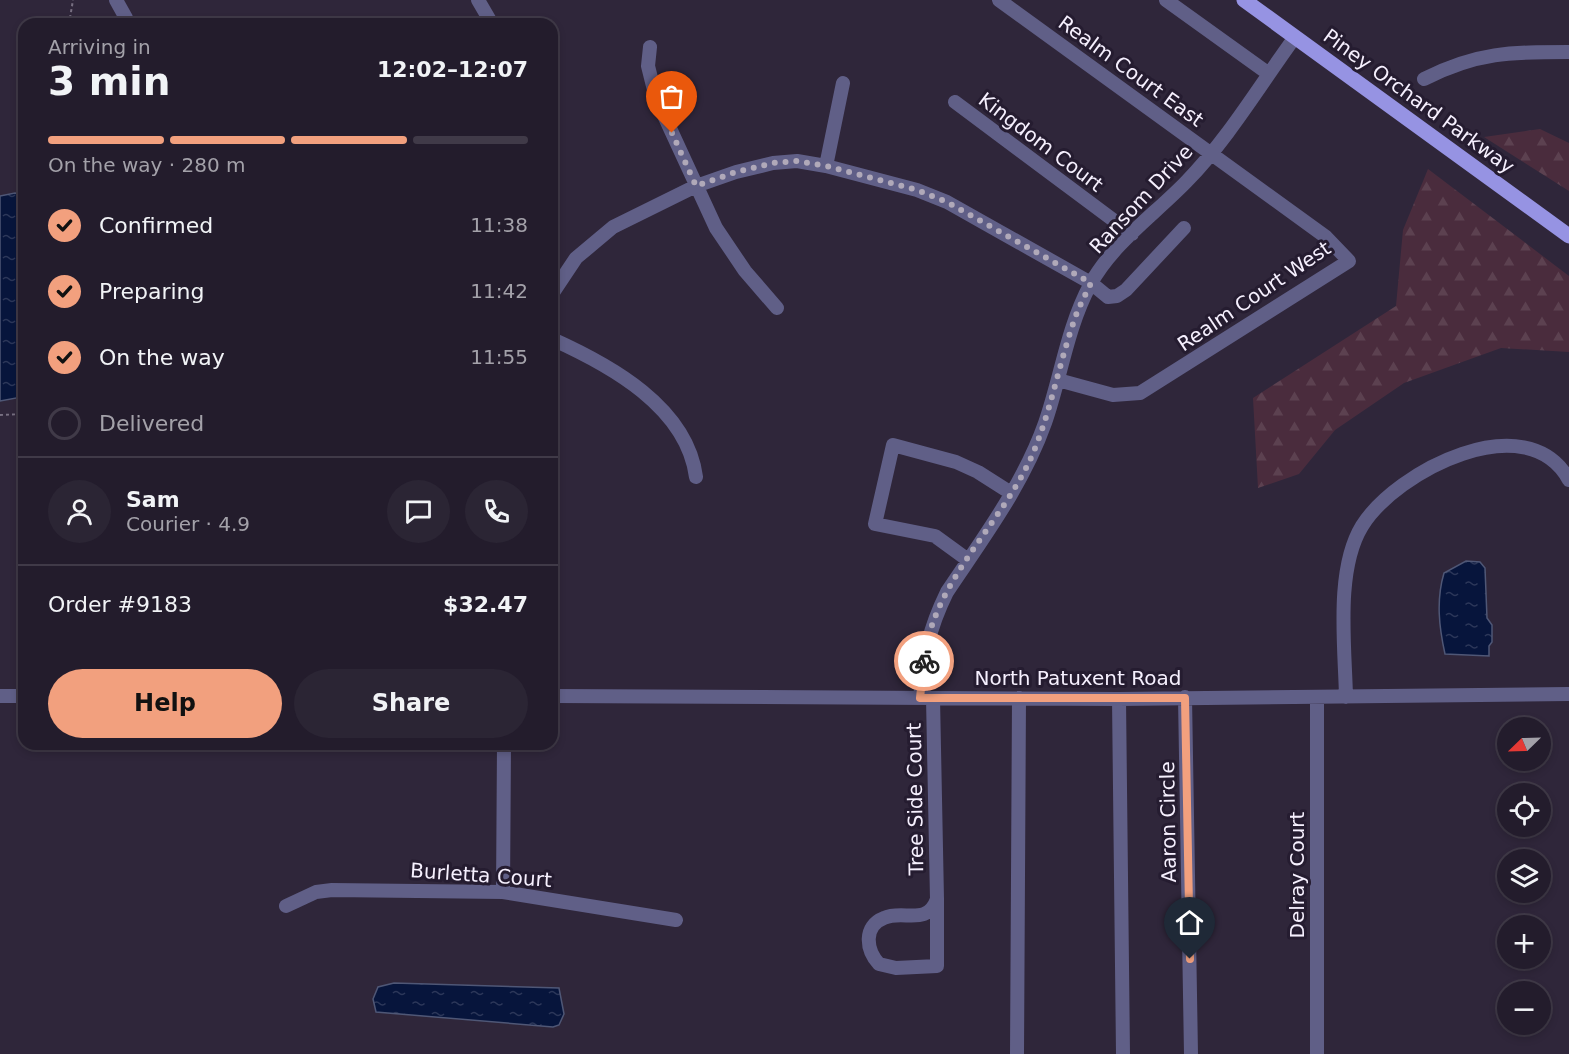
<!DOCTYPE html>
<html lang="en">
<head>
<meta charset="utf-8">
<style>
  body { margin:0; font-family:"DejaVu Sans",sans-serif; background:#2b2534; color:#f1f3f6; height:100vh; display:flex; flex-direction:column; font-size:22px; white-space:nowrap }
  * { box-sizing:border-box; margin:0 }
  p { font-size:20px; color:#a3a1a9 }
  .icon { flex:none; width:33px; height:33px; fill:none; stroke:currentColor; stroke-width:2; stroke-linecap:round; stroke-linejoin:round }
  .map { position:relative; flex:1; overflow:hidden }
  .side { position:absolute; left:18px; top:18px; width:540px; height:732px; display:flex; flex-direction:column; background:#231c2c; border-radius:18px; box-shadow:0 3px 9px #0003,0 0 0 2px #403a48 }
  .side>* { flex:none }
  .needle { width:39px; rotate:247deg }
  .fabs { position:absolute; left:1497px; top:717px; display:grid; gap:12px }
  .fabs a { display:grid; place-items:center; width:54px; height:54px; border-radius:50%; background:#231c2c; box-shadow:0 3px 9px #0003,0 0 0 2px #403a48; font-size:30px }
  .pin { position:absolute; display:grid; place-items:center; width:51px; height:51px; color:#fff; margin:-62px -26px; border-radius:50% 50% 50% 0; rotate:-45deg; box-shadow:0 0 6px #0007 }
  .pin .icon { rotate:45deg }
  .courier { position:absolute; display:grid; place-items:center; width:60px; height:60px; margin:-30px; border:4px solid #f2a07e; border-radius:50%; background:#fff; color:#222; box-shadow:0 2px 8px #0007 }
  .summary em { font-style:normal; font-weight:600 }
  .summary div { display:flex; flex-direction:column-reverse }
  .summary { display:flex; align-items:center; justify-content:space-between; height:102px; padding:0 30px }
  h1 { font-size:39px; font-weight:600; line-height:45px }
  .bar { display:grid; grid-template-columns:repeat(4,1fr); gap:9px 6px; align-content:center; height:72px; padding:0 30px }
  .bar i { height:8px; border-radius:4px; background:#403a48 }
  .bar .selected { background:#f2a07e }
  .bar p { grid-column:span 4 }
  .line { display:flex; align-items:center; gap:15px; padding:0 30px; border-top:2px solid #403a48 }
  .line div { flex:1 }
  .round { display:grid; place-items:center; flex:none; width:63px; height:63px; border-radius:32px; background:#2b2534 }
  ol { padding:0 30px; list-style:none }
  li { display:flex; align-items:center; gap:18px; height:66px }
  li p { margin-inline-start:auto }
  li .icon { padding:6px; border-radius:50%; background:#f2a07e; color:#111; stroke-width:4 }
  li:last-child { color:#a3a1a9 }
  li i { width:33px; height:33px; border:3px solid #403a48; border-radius:50% }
  .action { display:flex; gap:12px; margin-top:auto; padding:12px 30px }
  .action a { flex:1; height:69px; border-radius:36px; background:#f2a07e; color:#111; font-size:24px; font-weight:600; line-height:69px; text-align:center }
  .action a+a { background:#2b2534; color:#f1f3f6 }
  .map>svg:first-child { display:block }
  .forest { fill:url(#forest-firs) }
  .water { fill:url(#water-ripples); stroke:#4f5776; stroke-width:1.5 }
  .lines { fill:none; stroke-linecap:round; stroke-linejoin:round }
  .path { stroke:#787082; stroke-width:2; stroke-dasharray:3 3; stroke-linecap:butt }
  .minor { stroke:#605f87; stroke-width:14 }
  .major { stroke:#9693e3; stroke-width:15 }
  .done { stroke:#b0a9b9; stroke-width:6; stroke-dasharray:0 10.8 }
  .route { stroke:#f2a07e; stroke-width:8 }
  .labels { text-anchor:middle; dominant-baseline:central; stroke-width:6; stroke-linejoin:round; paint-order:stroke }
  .street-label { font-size:20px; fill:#f6f0fe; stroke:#251c30 }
</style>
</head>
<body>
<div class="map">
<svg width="1569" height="1054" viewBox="0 0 1569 1054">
  <defs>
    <pattern id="forest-firs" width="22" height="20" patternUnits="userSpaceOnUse" patternTransform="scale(1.5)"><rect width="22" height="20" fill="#4a2c3d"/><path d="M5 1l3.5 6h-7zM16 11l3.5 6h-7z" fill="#5c4150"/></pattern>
    <pattern id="water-ripples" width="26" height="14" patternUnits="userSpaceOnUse" patternTransform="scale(1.5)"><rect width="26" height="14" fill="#07153c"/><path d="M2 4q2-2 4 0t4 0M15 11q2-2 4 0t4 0" fill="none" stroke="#2c3759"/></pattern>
  </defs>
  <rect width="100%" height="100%" fill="#2f263a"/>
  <path class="forest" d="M1540,129L1569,143V191L1484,137Z
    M1428,169L1569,276V352L1501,348L1404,383L1335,430L1299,474L1258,488L1253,398L1396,306L1403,230Z"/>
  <path class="water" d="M15,193L24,197V295L19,321L22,397L0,401V196Z
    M1466,561L1480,562L1485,568L1487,618L1492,625V642L1489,646V656L1445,654C1439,627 1436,600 1444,573Z
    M394,983L559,988L564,1014L559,1025L553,1027L376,1012L373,999L378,987Z"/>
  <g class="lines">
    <path class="path" d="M69,24L73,0
      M0,415L24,414"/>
    <path class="minor" d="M116,0L126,18
      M478,0L492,24
      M999,0L1326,237L1349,261L1140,393L1113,395L1058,380
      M1166,0L1269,74
      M650,47L648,66L656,98L716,228L745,271L777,308
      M1424,79C1477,52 1511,52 1569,52
      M955,102L1132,234
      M826,166L843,83
      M552,294L576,258L613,227L696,186L736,172L773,163L797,161L826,166L917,190L947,202L1091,283L1108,297L1117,296L1126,290L1184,228
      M552,339C610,365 687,407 696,477
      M968,560L935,536L875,524L893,445L956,462L978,472L1011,493
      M0,696H24
      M552,696L1119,699L1569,694
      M1185,697L1191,1054
      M1346,697C1345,647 1335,570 1362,526C1396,471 1527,404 1569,480
      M920,698C925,654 927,633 947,592C983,538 1023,485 1045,423C1061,377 1067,328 1090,285C1112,244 1154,215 1186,182C1228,139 1260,85 1295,37
      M933,698L937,899C927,927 903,909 884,918C863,926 866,950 879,964L896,968L937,966V899
      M1119,699L1123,1054
      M503,892L504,744
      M286,906L316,892L332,890L503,892L676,920
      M1017,1054L1019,698
      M1317,1054V697"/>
    <path class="major" d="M1244,0L1569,236"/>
  </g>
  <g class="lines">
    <path class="done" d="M672,133L696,186L736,172L773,163L797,161L826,166L917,190L947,202L1091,283C1085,296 1078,308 1074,321C1058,367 1050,416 1030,460C998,528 932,584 924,661"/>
    <path class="route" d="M924,661L920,698H1185L1190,959"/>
  </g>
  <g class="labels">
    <g class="street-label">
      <text transform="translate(1131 71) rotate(36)">Realm Court East</text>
      <text transform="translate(1419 101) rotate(36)">Piney Orchard Parkway</text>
      <text transform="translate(1041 142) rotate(37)">Kingdom Court</text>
      <text transform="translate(1141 199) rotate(-47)">Ransom Drive</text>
      <text transform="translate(1254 296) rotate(-34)">Realm Court West</text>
      <text x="1078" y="678">North Patuxent Road</text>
      <text transform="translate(915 799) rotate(-91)">Tree Side Court</text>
      <text transform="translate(1168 822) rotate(-91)">Aaron Circle</text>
      <text transform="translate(481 875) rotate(4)">Burletta Court</text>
      <text transform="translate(1297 875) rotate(-90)">Delray Court</text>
    </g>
  </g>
</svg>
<div class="fabs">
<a><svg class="needle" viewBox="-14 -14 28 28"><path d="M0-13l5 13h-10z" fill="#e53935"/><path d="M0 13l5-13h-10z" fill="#a3a1a9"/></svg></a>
<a><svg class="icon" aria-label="locate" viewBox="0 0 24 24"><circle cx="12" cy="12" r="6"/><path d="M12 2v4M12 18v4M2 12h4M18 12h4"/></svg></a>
<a><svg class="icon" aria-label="layers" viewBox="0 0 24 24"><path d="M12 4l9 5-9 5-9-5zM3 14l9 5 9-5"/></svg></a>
<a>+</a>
<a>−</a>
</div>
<div class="pin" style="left:672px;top:133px;background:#ea580c"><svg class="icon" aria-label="bag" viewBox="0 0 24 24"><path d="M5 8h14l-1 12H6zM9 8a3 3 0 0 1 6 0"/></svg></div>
<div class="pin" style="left:1190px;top:959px;background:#1f2937"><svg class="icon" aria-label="home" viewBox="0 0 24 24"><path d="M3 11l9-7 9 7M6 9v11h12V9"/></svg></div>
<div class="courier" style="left:924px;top:661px"><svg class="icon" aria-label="bike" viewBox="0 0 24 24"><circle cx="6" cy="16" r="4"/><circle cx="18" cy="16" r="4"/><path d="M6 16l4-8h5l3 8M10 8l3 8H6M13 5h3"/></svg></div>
<section class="side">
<div class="summary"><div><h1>3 min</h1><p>Arriving in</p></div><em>12:02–12:07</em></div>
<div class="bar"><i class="selected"></i><i class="selected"></i><i class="selected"></i><i></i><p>On the way · 280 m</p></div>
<ol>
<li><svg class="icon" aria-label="check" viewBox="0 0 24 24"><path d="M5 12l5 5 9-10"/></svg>Confirmed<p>11:38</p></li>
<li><svg class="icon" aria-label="check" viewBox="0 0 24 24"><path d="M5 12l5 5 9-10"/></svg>Preparing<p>11:42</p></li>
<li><svg class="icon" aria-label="check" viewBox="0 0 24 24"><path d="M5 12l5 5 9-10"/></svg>On the way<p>11:55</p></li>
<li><i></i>Delivered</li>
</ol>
<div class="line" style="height:108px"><a class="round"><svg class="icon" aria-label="person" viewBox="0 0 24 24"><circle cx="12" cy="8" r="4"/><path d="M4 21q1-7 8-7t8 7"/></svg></a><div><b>Sam</b><p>Courier · 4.9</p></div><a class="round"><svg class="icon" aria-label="chat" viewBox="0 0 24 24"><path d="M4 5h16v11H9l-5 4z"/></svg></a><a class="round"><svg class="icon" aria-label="phone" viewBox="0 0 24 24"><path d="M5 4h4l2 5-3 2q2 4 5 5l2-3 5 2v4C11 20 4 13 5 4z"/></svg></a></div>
<div class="line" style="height:78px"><div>Order #9183</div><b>$32.47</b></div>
<div class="action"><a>Help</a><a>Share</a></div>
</section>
</div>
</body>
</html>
